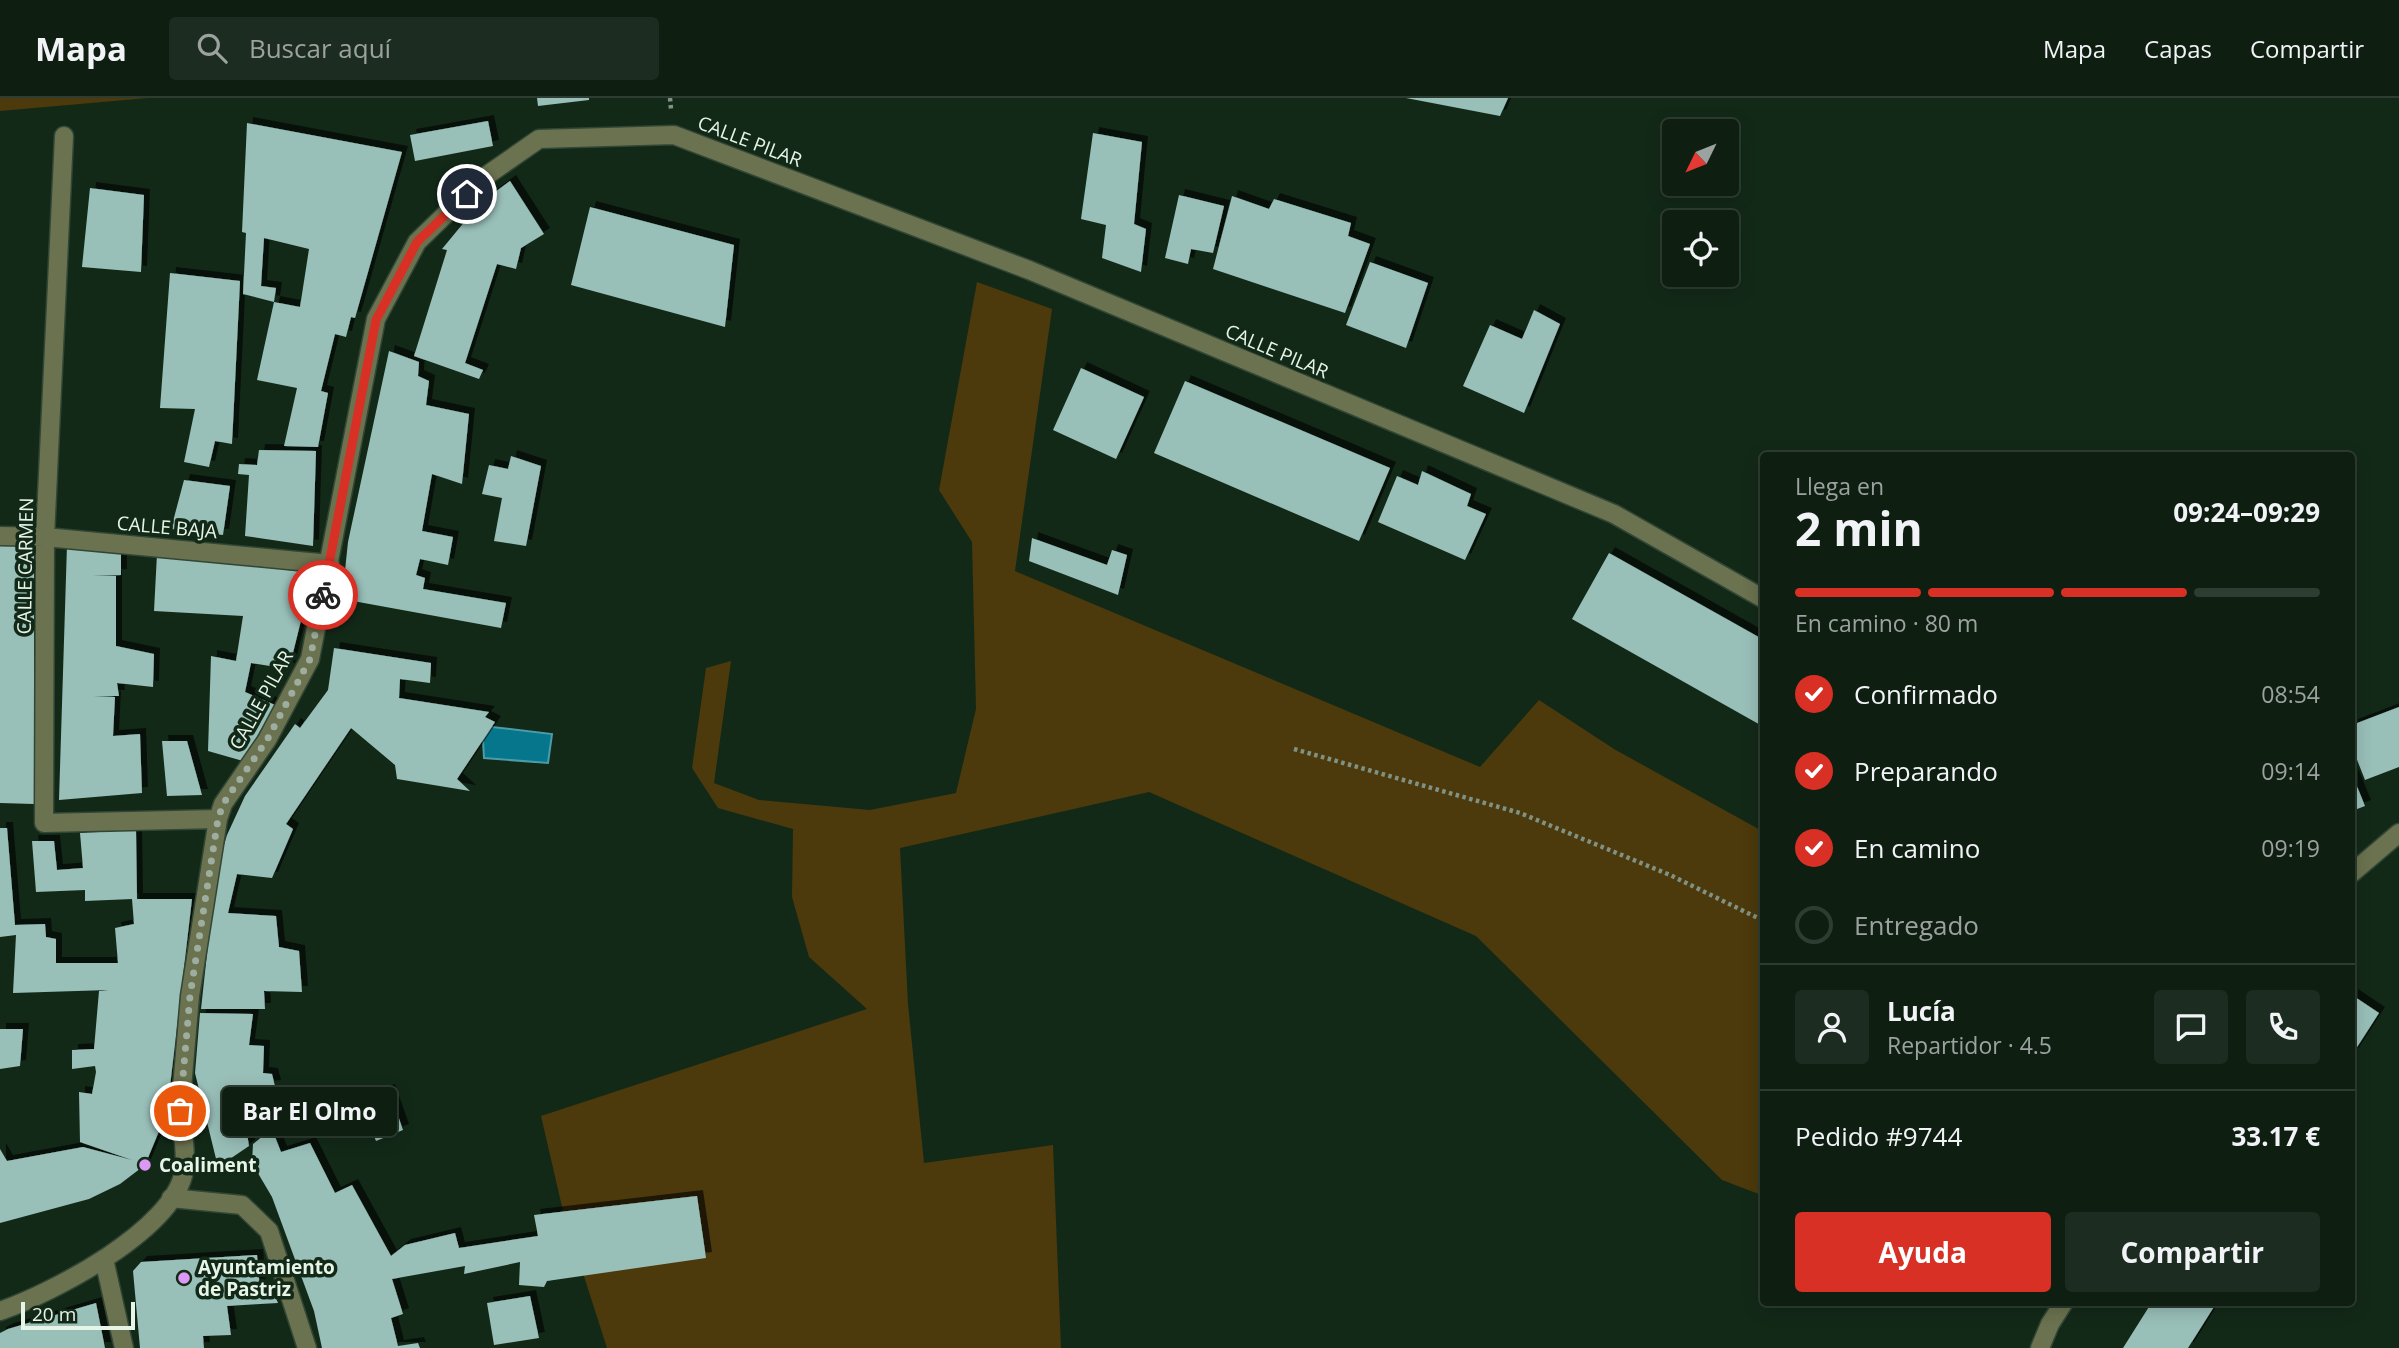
<!DOCTYPE html>
<html lang="es">
<head>
<meta charset="utf-8">
<style>
  body { margin:0; font-family:"Open Sans",sans-serif; background:#1c2c20; color:#f1f3f6; height:100vh; display:flex; flex-direction:column; font-size:26px; white-space:nowrap }
  * { box-sizing:border-box; margin:0 }
  p { font-size:23px; color:#9ba29f }
  .icon { flex:none; width:38px; height:38px; fill:none; stroke:currentColor; stroke-width:2; stroke-linecap:round; stroke-linejoin:round }
  .map { position:relative; flex:1; overflow:hidden }
  .drawer { position:absolute; left:1760px; top:354px; width:595px; height:854px; display:flex; flex-direction:column; background:#0e1f12; border-radius:7px; box-shadow:0 4px 18px #0003,0 0 0 2px #2e3d32 }
  .drawer>* { flex:none }
  .needle { width:46px; rotate:227deg }
  .tools { position:absolute; left:1662px; top:21px; display:grid; gap:14px }
  .tools a { display:grid; place-items:center; width:77px; height:77px; border-radius:7px; background:#0e1f12; box-shadow:0 4px 18px #0003,0 0 0 2px #2e3d32; font-size:35px }
  .scale { position:absolute; left:21px; bottom:18px; width:114px; box-sizing:border-box; padding-left:7px; border:4px solid #e7f5e9; border-top:0; font-size:19px; line-height:24px; white-space:nowrap; color:#e7f5e9; -webkit-text-stroke:5px #132918; paint-order:stroke }
  .pin { position:absolute; display:grid; place-items:center; width:60px; height:60px; color:#fff; margin:-30px; border:4px solid #fff; border-radius:50%; box-shadow:0 2px 7px #0007 }
  .courier { position:absolute; display:grid; place-items:center; width:70px; height:70px; margin:-35px; border:5px solid #d93025; border-radius:50%; background:#fff; color:#222; box-shadow:0 2px 9px #0007 }
  .bubble { position:absolute; height:49px; border-radius:7px; background:#0e1f12; box-shadow:0 4px 18px #0003,0 0 0 2px #2e3d32; font-size:23px; font-weight:700; line-height:49px; text-align:center }
  .overview em { font-style:normal; font-weight:700 }
  .overview div { display:flex; flex-direction:column-reverse }
  .overview { display:flex; align-items:center; justify-content:space-between; height:119px; padding:0 35px }
  h1 { font-size:46px; font-weight:700; line-height:52px }
  .bar { display:grid; grid-template-columns:repeat(4,1fr); gap:10px 7px; align-content:center; height:84px; padding:0 35px }
  .bar i { height:9px; border-radius:5px; background:#2e3d32 }
  .bar .active { background:#d93025 }
  .bar p { grid-column:span 4 }
  .line { display:flex; align-items:center; gap:18px; padding:0 35px; border-top:2px solid #2e3d32 }
  .line div { flex:1 }
  .round { display:grid; place-items:center; flex:none; width:74px; height:74px; border-radius:7px; background:#1c2c20 }
  ol { padding:0 35px; list-style:none }
  li { display:flex; align-items:center; gap:21px; height:77px }
  li p { margin-inline-start:auto }
  li .icon { padding:7px; border-radius:50%; background:#d93025; color:#fff; stroke-width:4 }
  li:last-child { color:#9ba29f }
  li i { width:38px; height:38px; border:4px solid #2e3d32; border-radius:50% }
  .button { display:flex; gap:14px; margin-top:auto; padding:14px 35px }
  .button a { flex:1; height:80px; border-radius:7px; background:#d93025; color:#fff; font-size:28px; font-weight:700; line-height:80px; text-align:center }
  .button a+a { background:#1c2c20; color:#f1f3f6 }
  header { display:flex; align-items:center; gap:42px; box-sizing:border-box; height:98px; padding:0 35px; background:#0e1f12; border-bottom:2px solid #2e3d32 }
  header strong { font-size:33px }
  nav { display:flex; gap:38px; margin-inline-start:auto; font-size:24px }
  .search { width:490px; height:63px; background:#1c2c20; display:flex; align-items:center; gap:18px; box-sizing:border-box; padding:0 24px; border-radius:7px; color:#9ba29f; font-size:26px }
  .map>svg:first-child { display:block }
  .green { fill:#4c390c }
  .water { fill:#06768c; stroke:#4a9ca8; stroke-width:2 }
  .building { fill:#99bfb9; filter:url(#shadow) }
  .lines { fill:none; stroke-linecap:round; stroke-linejoin:round }
  .pedestrian-casing { stroke:#314635; stroke-width:21 }
  .minor-casing { stroke:#314635; stroke-width:21 }
  .path { stroke:#809284; stroke-width:4.5; stroke-dasharray:3.5 3.5; stroke-linecap:butt }
  .pedestrian { stroke:#6b724f; stroke-width:18 }
  .minor { stroke:#6b724f; stroke-width:18 }
  .done { stroke:#9daea0; stroke-width:7; stroke-dasharray:0 12.6 }
  .route { stroke:#d93025; stroke-width:9 }
  .poi-dot { fill:#db99f5; stroke:#132918; stroke-width:2.5 }
  .labels { text-anchor:middle; dominant-baseline:central; stroke-width:7; stroke-linejoin:round; paint-order:stroke }
  .street-label { font-size:19px; fill:#e7f5e9; stroke:#132918 }
  .poi-label { font-size:19px; font-weight:bold; fill:#e7f5e9; stroke:#132918; text-anchor:start }
</style>
</head>
<body>
<header>
<strong>Mapa</strong>
<div class="search"><svg class="icon" aria-label="search" viewBox="0 0 24 24"><circle cx="10" cy="10" r="6"/><path d="M15 15l6 6"/></svg>Buscar aquí</div>
<nav><a>Mapa</a><a>Capas</a><a>Compartir</a></nav>
</header>
<div class="map">
<svg width="2399" height="1250" viewBox="0 0 2399 1250">
  <defs>
    <filter id="shadow"><feDropShadow dx="6" dy="-6" stdDeviation="0" flood-color="#0009"/></filter>
  </defs>
  <rect width="100%" height="100%" fill="#132918"/>
  <path class="green" d="M0,0H148L0,13Z
    M977,184L1052,211L1015,473L1480,669L1539,602L1614,651L1764,734V1098L1722,1082L1476,838L1149,694L900,750L908,906L924,1065L1053,1047L1061,1250H607L563,1113L541,1018L867,911L809,859L792,799L793,731L718,710L692,670L706,570L731,563L714,685L759,702L870,712L956,695L976,611L972,444L939,392Z"/>
  <path class="water" d="M492,629L552,636L548,665L484,660L483,642Z"/>
  <path class="building" d="M537,0H589V2L538,8Z
    M1406,0H1508L1500,18Z
    M488,23L493,48L415,63L410,37Z
    M247,25L402,54L355,220L351,219L346,239L335,236L321,293L328,295L318,349L284,348L297,290L257,282L274,204L300,209L309,151L264,140L261,188L276,190L274,204L243,196L246,135L242,134Z
    M1093,35L1142,44L1134,126L1146,131L1141,174L1102,160L1106,127L1081,121Z
    M510,83L544,136L521,150L516,171L497,166L465,265L483,272L479,281L414,258L447,152L442,151L480,105Z
    M90,90L144,97L141,174L82,169Z
    M1179,97L1224,108L1213,155L1191,151L1188,166L1165,160Z
    M1232,98L1269,111L1274,101L1351,125L1348,138L1370,146L1345,215L1213,171Z
    M590,109L734,147L725,229L571,187Z
    M1370,164L1428,185L1406,250L1346,227Z
    M170,175L240,183L232,346L215,343L209,369L184,364L195,311L160,310Z
    M1534,212L1560,226L1524,315L1463,288L1490,227L1522,241Z
    M389,253L419,264L418,278L429,283L426,307L469,316L462,386L432,376L422,433L453,439L448,467L420,461L416,477L425,480L423,491L506,505L501,530L342,501L348,444Z
    M1081,270L1144,299L1116,361L1053,332Z
    M1185,283L1390,370L1359,443L1154,355Z
    M259,352L316,353L313,448L245,438L249,377L238,376L239,366L257,367Z
    M511,358L541,368L526,448L494,443L502,400L482,396L489,367L508,371Z
    M1422,373L1471,396L1467,408L1486,416L1465,462L1378,424L1397,378L1418,387Z
    M184,382L230,388L223,437L171,431Z
    M1032,440L1107,467L1112,452L1127,457L1118,497L1029,463Z
    M0,446L34,447V706L0,705Z
    M67,447L121,452V477L92,478H116V548L154,556L153,589L117,585L119,598H93L115,599L113,638L140,636L142,695L59,702Z
    M1609,455L1764,542V629L1572,521Z
    M157,456L287,468L286,472L313,474L289,571L251,565L245,594L275,607L243,663L208,653L211,558L236,563L243,518L154,513Z
    M334,550L431,565L430,585L400,581L399,600L489,614L485,619L495,624L457,681L470,693L397,681L395,667L351,630L286,726L293,731L272,780L237,776L228,815L276,818L279,849L299,853L302,894L264,893L265,911H201L216,773L227,737L245,698L295,626L300,630L328,592Z
    M2399,609V669L2365,682L2352,649V627Z
    M162,643H187L202,697L167,698Z
    M2352,676L2365,708L2352,713Z
    M0,730H7L15,827L45,826L46,839L56,841V865H118L115,830L134,826L132,801L85,803V792L36,794L32,743H54L57,772L83,770L80,735L136,732L137,801H192L167,1014L145,1067L120,1086L89,1101L0,1125V1051L7,1063L83,1049L132,1062L80,1044L79,994L92,996L96,974L95,968L72,971V952L94,951L99,893L109,892L13,895L16,837L0,839Z
    M2352,897L2379,915L2352,957Z
    M200,915L253,916L249,947L264,948L263,975L272,976L275,988L265,989L273,1024L246,1029L249,1048L218,1069L195,975Z
    M0,931H23L20,968L0,971Z
    M389,992L403,1032L376,1043L359,1001Z
    M272,1031L281,1054L310,1045L335,1095L352,1087L391,1158L405,1147L455,1135L459,1150L538,1138L534,1117L697,1098L706,1160L547,1183L544,1189L519,1187L520,1164L464,1176L465,1168L392,1181L403,1216L391,1220L398,1248L418,1245L420,1250H322L314,1213L272,1099L252,1065L253,1046Z
    M257,1157L260,1191L272,1190L278,1205L227,1208L231,1237L203,1238L204,1250H140L133,1173L141,1164Z
    M530,1198L539,1240L494,1247L487,1205Z
    M2152,1204H2217L2188,1250H2123Z
    M96,1205L105,1250H0V1235L8,1231Z"/>
  <g class="lines">
    <defs>
      <path id="pedestrian" d="M0,1213C52,1195 174,1132 184,1073C187,1055 182,1031 180,1013"/>
      <path id="minor" d="M64,38L45,439L44,725L218,721
        M0,438L45,439L330,466
        M2352,775L2399,735
        M180,1013L190,898L218,721L223,706L267,642L310,561L376,221L417,144L483,80L539,41L674,37L1029,172L1614,416L1764,501
        M171,1100L242,1107L269,1133L307,1250
        M104,1161L124,1250
        M2040,1250L2050,1226L2064,1204"/>
    </defs>
    <use href="#pedestrian" class="pedestrian-casing"/>
    <use href="#minor" class="minor-casing"/>
    <path class="path" d="M670,0L671,11
      M1294,651L1520,715L1670,777L1764,823"/>
    <use href="#pedestrian" class="pedestrian"/>
    <use href="#minor" class="minor"/>
  </g>
  <g class="lines">
    <path class="done" d="M180,1013L190,898L218,721L223,706L267,642L310,561L323,497"/>
    <path class="route" d="M323,497L376,222L417,144L467,96"/>
  </g>
  <g class="poi-dot">
    <circle cx="145" cy="1067" r="7"/>
    <circle cx="184" cy="1180" r="7"/>
  </g>
  <g class="labels">
    <g class="street-label">
      <text transform="translate(750 43) rotate(21)">CALLE PILAR</text>
      <text transform="translate(1277 253) rotate(23)">CALLE PILAR</text>
      <text transform="translate(167 429) rotate(5)">CALLE BAJA</text>
      <text transform="translate(25 468) rotate(-89)">CALLE CARMEN</text>
      <text transform="translate(261 602) rotate(-61)">CALLE PILAR</text>
    </g>
    <g class="poi-label">
      <text x="159" y="1067">Coaliment</text>
      <text x="198" y="1169">Ayuntamiento<tspan x="198" dy="22">de Pastriz</tspan></text>
    </g>
  </g>
</svg>
<div class="tools">
<a><svg class="needle" viewBox="-14 -14 28 28"><path d="M0-13l5 13h-10z" fill="#e53935"/><path d="M0 13l5-13h-10z" fill="#9ba29f"/></svg></a>
<a><svg class="icon" aria-label="locate" viewBox="0 0 24 24"><circle cx="12" cy="12" r="6"/><path d="M12 2v4M12 18v4M2 12h4M18 12h4"/></svg></a>
</div>
<div class="scale">20 m</div>
<div class="pin" style="left:180px;top:1013px;background:#ea580c"><svg class="icon" aria-label="bag" viewBox="0 0 24 24"><path d="M5 8h14l-1 12H6zM9 8a3 3 0 0 1 6 0"/></svg></div>
<div class="pin" style="left:467px;top:96px;background:#1f2937"><svg class="icon" aria-label="home" viewBox="0 0 24 24"><path d="M3 11l9-7 9 7M6 9v11h12V9"/></svg></div>
<div class="courier" style="left:323px;top:497px"><svg class="icon" aria-label="bike" viewBox="0 0 24 24"><circle cx="6" cy="16" r="4"/><circle cx="18" cy="16" r="4"/><path d="M6 16l4-8h5l3 8M10 8l3 8H6M13 5h3"/></svg></div>
<div class="bubble" style="left:222px;top:989px;width:175px">Bar El Olmo</div>
<section class="drawer">
<div class="overview"><div><h1>2 min</h1><p>Llega en</p></div><em>09:24–09:29</em></div>
<div class="bar"><i class="active"></i><i class="active"></i><i class="active"></i><i></i><p>En camino · 80 m</p></div>
<ol>
<li><svg class="icon" aria-label="check" viewBox="0 0 24 24"><path d="M5 12l5 5 9-10"/></svg>Confirmado<p>08:54</p></li>
<li><svg class="icon" aria-label="check" viewBox="0 0 24 24"><path d="M5 12l5 5 9-10"/></svg>Preparando<p>09:14</p></li>
<li><svg class="icon" aria-label="check" viewBox="0 0 24 24"><path d="M5 12l5 5 9-10"/></svg>En camino<p>09:19</p></li>
<li><i></i>Entregado</li>
</ol>
<div class="line" style="height:126px"><a class="round"><svg class="icon" aria-label="person" viewBox="0 0 24 24"><circle cx="12" cy="8" r="4"/><path d="M4 21q1-7 8-7t8 7"/></svg></a><div><b>Lucía</b><p>Repartidor · 4.5</p></div><a class="round"><svg class="icon" aria-label="chat" viewBox="0 0 24 24"><path d="M4 5h16v11H9l-5 4z"/></svg></a><a class="round"><svg class="icon" aria-label="phone" viewBox="0 0 24 24"><path d="M5 4h4l2 5-3 2q2 4 5 5l2-3 5 2v4C11 20 4 13 5 4z"/></svg></a></div>
<div class="line" style="height:91px"><div>Pedido #9744</div><b>33.17 €</b></div>
<div class="button"><a>Ayuda</a><a>Compartir</a></div>
</section>
</div>
</body>
</html>
